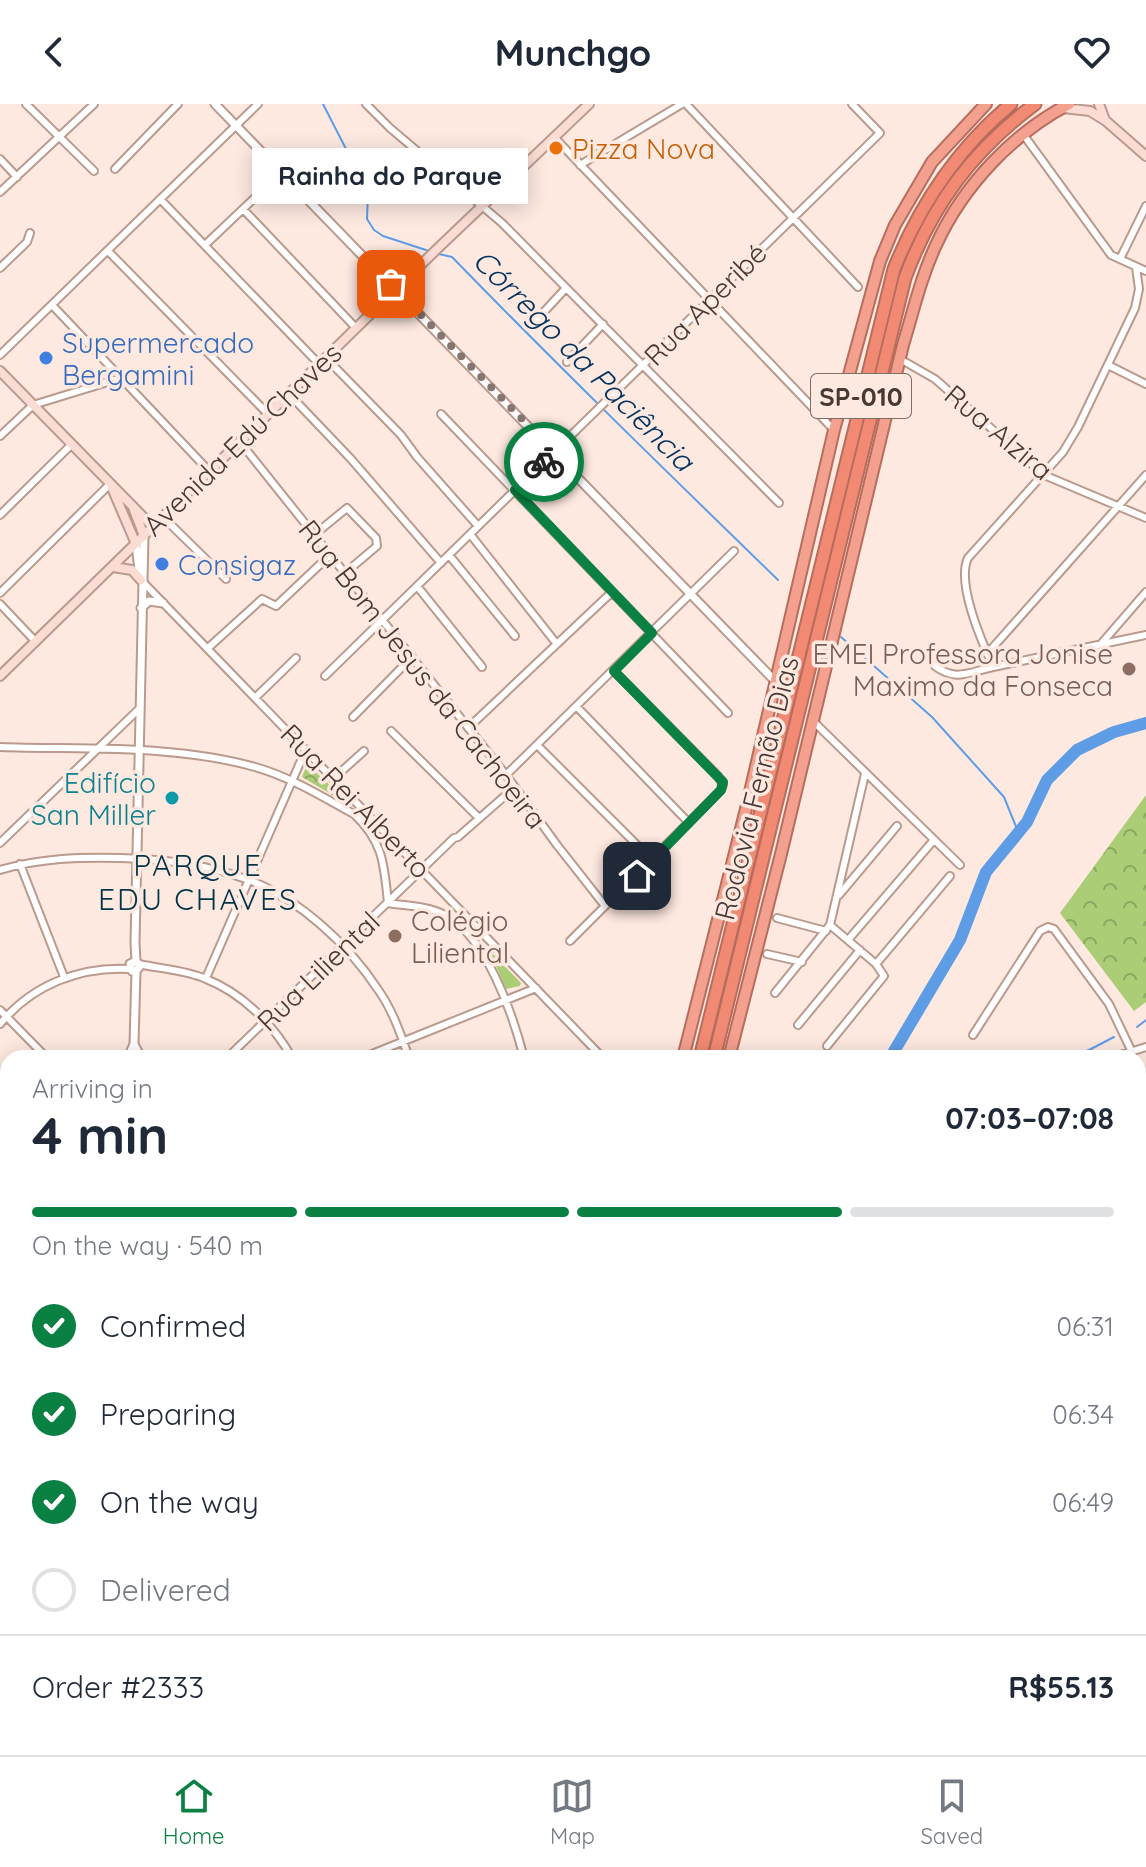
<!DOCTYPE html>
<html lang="en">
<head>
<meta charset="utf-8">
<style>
  body { margin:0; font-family:Quicksand,sans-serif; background:#f2f2f3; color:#1f2937; height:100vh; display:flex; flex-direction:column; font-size:30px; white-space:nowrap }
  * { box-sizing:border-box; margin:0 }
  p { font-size:26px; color:#747a83 }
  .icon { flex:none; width:44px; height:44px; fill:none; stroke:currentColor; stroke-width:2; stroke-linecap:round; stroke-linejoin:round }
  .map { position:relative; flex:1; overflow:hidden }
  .details { position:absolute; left:0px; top:946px; width:1146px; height:706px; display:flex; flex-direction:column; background:#fff; border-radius:24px 24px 0 0; box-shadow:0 4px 20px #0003 }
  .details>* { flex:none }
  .pin { position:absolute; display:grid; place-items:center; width:68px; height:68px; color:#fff; margin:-34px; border-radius:16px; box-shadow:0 4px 12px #0006 }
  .courier { position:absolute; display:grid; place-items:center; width:80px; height:80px; margin:-40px; border:6px solid #0b8043; border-radius:50%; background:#fff; color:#222; box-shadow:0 2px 10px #0007 }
  .bubble { position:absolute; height:56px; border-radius:0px; background:#fff; box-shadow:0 4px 20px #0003; font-size:26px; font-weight:700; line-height:56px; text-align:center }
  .overview em { font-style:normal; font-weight:700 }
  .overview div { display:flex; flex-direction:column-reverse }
  .overview { display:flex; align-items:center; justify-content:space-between; height:136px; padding:0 32px }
  h1 { font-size:52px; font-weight:700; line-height:60px }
  .bar { display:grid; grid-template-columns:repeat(4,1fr); gap:12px 8px; align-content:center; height:96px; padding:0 32px }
  .bar i { height:10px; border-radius:6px; background:#e0e1e3 }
  .bar .selected { background:#0b8043 }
  .bar p { grid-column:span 4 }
  .line { display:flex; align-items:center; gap:20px; padding:0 32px; border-top:2px solid #e0e1e3 }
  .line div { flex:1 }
  ol { padding:0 32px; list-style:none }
  li { display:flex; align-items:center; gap:24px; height:88px }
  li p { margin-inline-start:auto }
  li .icon { padding:8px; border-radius:50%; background:#0b8043; color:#fff; stroke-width:4 }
  li:last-child { color:#747a83 }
  li i { width:44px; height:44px; border:4px solid #e0e1e3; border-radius:50% }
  header { display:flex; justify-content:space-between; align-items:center; height:104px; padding:0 32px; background:#fff; font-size:36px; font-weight:700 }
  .tab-bar { display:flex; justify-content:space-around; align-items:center; height:112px; border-top:2px solid #e0e1e3; background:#fff; font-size:22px; color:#747a83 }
  .tab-bar a { display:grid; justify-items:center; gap:4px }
  .tab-bar .selected { color:#0b8043 }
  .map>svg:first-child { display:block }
  .forest { fill:url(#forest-firs) }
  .park { fill:url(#park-crowns) }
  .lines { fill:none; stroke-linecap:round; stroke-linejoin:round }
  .stream { stroke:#5e9de5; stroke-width:2 }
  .river { stroke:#5e9de5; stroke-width:12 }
  .minor-casing { stroke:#ba9a8d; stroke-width:10 }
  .tertiary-casing { stroke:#ba9a8d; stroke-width:11 }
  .secondary-casing { stroke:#ba9a8d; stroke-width:12 }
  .trunk-casing { stroke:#b66d5d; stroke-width:14 }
  .motorway-casing { stroke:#b66d5d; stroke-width:15 }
  .minor { stroke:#fff; stroke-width:6 }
  .tertiary { stroke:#fff; stroke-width:7 }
  .secondary { stroke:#fbdcd5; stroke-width:8 }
  .trunk { stroke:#f4a08f; stroke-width:10 }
  .motorway { stroke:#f28973; stroke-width:11 }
  .done { stroke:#867670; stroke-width:8; stroke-dasharray:0 14.4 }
  .route { stroke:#0b8043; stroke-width:10 }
  .food-dot { fill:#e8710a; stroke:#fee9e1; stroke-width:3 }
  .shop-dot { fill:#3f7fe0; stroke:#fee9e1; stroke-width:3 }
  .education-dot { fill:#8d6e63; stroke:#fee9e1; stroke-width:3 }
  .culture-dot { fill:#0f9aa8; stroke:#fee9e1; stroke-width:3 }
  .labels { text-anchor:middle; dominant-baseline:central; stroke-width:7; stroke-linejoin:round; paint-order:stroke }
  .shield { fill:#fee9e1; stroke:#7d6d67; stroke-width:2 }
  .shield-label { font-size:26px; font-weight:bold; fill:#463833 }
  .food-label { font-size:28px; fill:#c56008; stroke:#fee9e1; text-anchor:start }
  .street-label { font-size:28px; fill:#463833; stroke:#fee9e1 }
  .shop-label { font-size:28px; fill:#366cbe; stroke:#fee9e1; text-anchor:start }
  .education-label { font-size:28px; fill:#785e54; stroke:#fee9e1; text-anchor:end }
  .culture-label { font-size:28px; fill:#0d838f; stroke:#fee9e1; text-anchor:end }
  .water-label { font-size:30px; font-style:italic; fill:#03325f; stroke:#fee9e1 }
  .neighbourhood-label { font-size:30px; letter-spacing:2px; fill:#003446; stroke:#fee9e1 }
</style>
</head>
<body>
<header><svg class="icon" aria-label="back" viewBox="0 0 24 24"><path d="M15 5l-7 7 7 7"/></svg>Munchgo<svg class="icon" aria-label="heart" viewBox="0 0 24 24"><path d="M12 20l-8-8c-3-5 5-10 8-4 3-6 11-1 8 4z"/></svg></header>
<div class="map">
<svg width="1146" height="1651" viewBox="0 0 1146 1651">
  <defs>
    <pattern id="forest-firs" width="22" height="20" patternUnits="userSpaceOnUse" patternTransform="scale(2)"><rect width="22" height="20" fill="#aacd76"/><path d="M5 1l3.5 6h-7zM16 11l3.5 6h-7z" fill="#8ca761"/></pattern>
    <pattern id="park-crowns" width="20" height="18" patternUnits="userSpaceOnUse" patternTransform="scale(2)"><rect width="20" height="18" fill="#aacd76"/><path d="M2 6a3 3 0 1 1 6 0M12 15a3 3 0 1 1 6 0" fill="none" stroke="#8ca761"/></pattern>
  </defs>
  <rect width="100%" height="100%" fill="#fee9e1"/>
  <path class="forest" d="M635,1644H668L671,1646L672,1651H628Z"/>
  <path class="park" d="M307,660L345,695L344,698L302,673Z
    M1146,691V898L1134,907L1060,809Z
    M489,846L521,879L520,882L506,885Z"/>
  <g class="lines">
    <path class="stream" d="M323,0L368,88L367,115L374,126L383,132L429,147
      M439,150L452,153C559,263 668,369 778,476
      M841,533L932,613L1004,693L1019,730
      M1137,923L1146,916
      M1064,954L1089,946L1114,933"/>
    <path class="river" d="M890,954L960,836L986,768L1027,718L1047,676L1077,646L1114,628L1146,619
      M0,1463L8,1462"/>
    <defs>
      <path id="minor" d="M26,0L94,67
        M366,0L390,24L502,119L779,399
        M686,0L858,183
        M1023,30L1111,151L1146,167
        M554,33L833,325
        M0,55L17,73
        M580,61L682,0
        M115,65L178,0
        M0,88L94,0
        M161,96L319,260
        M243,105L356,224
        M206,140L281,69
        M108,147L268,310
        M1120,155L1146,102
        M1136,163L1139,185L1135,204L1078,323L1063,348L968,454C956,479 982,538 993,563L1146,531
        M0,164L27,138L30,129
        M52,201L210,368
        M530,223L566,184
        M0,251L258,0
        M326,254L401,331L417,353L478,422
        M900,255L935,275L1044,371L1146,414
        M567,258L603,220
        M1108,261L1146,280
        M289,290L351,355L441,459
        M441,310L728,609
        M0,332L33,301L121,274
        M240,338L506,671L557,741L605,802
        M0,411L72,340
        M163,413L226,475
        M470,430L556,539
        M314,431L347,404L376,434L377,442L345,469
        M449,451L515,532
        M141,476L603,954
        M417,482L482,563
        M0,489L110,380
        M0,500L36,538
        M1101,540L1146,488
        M208,544L262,495L276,502L330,451
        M987,550L1146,371
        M935,562C956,578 969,568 993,563
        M325,572L880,29L852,0
        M255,594L296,554
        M577,603L689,719
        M353,613L412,553
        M814,618L960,761
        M468,624L612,488
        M391,627L479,714
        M538,642L652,756
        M0,643C85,646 173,640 255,663C291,673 322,693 354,710C384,738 384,762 388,799
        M506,671L734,447
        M334,674L364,647
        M0,739L140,604
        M20,760L64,873
        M0,766C40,754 79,753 121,754C164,755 205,760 246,775C299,794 349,841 379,887C393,907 401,931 409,954
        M839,791L897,722
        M388,799C406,802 427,802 443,810C486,830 513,911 524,954
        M777,814L826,827
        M848,836L933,737
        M570,837L721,686L723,681L718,672L614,567
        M767,850L802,858
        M139,860C161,865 186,866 206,875C242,889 274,921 292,954
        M876,860L950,772
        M206,874L306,645
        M775,889L830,821
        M0,906L47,954
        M0,920C32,881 80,862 130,865
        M798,921L860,846
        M973,931L1040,827L1048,823L1054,825L1109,900L1132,948
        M827,942L884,872L876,860L830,821L865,670
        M227,954L454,734L458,733L515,683
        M362,954L536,884
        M1110,954L1146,943
        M1138,1027L1146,1026
        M0,1042H8
        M1138,1047L1146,1036
        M1138,1109L1146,1107
        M1138,1188L1146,1187
        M1138,1271L1146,1270
        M0,1304L8,1308
        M0,1351L8,1333
        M1138,1356L1146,1355
        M1138,1476H1146
        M1138,1504L1146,1503
        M1138,1578H1146
        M102,1644L111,1651
        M935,1644L937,1651
        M1012,1644V1651
        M87,1651L101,1644
        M115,1651L126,1644
        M481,1651L492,1644
        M819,1651V1644"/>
      <path id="tertiary" d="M215,0L774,576
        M136,440L139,466
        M141,504L149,497L163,499
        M136,857L130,860L132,867L137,866L140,862L136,857L135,839L144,432
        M134,940L141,954
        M128,954L134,940L136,867
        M0,1175L8,1167
        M0,1422L8,1425
        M306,1644L310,1651
        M706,1644L708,1651
        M387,1651L399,1644"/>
      <path id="secondary" d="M1099,0L1105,16
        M1063,4L1090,7L1106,17L1146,52
        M0,267L153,423
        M112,384L136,440
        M134,406L144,432
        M113,463L132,466L141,476
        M0,572L436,146L589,0"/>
      <path id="trunk" d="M683,954L747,701L834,326L880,157L895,121L932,58L986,0
        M729,954L781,750L903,241C913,208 921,173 936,141C963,82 1012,30 1069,0
        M0,1580L8,1577
        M0,1627L8,1624"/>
      <path id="motorway" d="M700,954L894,165C920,100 957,45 1011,0
        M714,954L905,174C932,101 972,47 1035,0
        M0,1596L8,1593
        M0,1614L8,1611"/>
    </defs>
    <use href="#minor" class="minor-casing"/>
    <use href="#tertiary" class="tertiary-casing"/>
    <use href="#secondary" class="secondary-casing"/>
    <use href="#trunk" class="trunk-casing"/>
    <use href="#motorway" class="motorway-casing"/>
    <use href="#minor" class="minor"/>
    <use href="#tertiary" class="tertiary"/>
    <use href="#secondary" class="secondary"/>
    <use href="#trunk" class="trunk"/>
    <use href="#motorway" class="motorway"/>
  </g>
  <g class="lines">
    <path class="done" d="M391,180L554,348L544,358"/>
    <path class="route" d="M544,358L515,386L652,529L614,567L723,678L721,686L637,772"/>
  </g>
  <circle class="food-dot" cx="556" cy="44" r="8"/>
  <g class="shop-dot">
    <circle cx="46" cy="254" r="8"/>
    <circle cx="162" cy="460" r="8"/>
  </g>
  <g class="education-dot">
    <circle cx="1129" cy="565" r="8"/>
    <circle cx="395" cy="832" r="8"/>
  </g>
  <circle class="culture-dot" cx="172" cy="694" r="8"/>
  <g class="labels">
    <rect class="shield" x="811" y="270" width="100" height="44" rx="6"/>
    <g class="shield-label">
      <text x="861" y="292">SP-010</text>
    </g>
    <g class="food-label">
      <text x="572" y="44">Pizza Nova</text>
    </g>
    <g class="street-label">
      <text transform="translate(705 200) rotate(-45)">Rua Aperibé</text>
      <text transform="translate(999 328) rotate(40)">Rua Alzira</text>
      <text transform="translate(242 335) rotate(-44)">Avenida Edú Chaves</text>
      <text transform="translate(423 570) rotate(52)">Rua Bom Jesus da Cachoeira</text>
      <text transform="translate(756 684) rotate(-76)">Rodovia Fernão Dias</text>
      <text transform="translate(356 697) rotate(46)">Rua Rei Alberto</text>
      <text transform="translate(318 867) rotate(-44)">Rua Liliental</text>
    </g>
    <g class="shop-label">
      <text x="62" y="238">Supermercado<tspan x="62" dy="32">Bergamini</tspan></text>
      <text x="178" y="460">Consigaz</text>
    </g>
    <g class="education-label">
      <text x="1113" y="549">EMEI Professora Jonise<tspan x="1113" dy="32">Maximo da Fonseca</tspan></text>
      <text x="411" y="816" text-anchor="start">Colégio<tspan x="411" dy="32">Liliental</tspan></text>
    </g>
    <g class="culture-label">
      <text x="156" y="678">Edifício<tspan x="156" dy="32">San Miller</tspan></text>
    </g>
    <g class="water-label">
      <text transform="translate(584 256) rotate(45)">Córrego da Paciência</text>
    </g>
    <g class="neighbourhood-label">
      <text x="198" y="761">PARQUE<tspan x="198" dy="34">EDU CHAVES</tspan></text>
    </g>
  </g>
</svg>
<div class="pin" style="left:391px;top:180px;background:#ea580c"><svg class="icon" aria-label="bag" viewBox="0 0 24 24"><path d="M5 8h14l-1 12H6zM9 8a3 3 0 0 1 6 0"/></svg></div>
<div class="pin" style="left:637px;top:772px;background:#1f2937"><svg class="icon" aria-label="home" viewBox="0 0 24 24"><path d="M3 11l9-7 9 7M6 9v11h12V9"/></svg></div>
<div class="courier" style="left:544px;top:358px"><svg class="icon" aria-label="bike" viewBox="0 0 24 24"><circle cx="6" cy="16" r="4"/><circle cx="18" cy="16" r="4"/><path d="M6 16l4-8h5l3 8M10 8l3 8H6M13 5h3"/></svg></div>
<div class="bubble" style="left:252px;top:44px;width:276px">Rainha do Parque</div>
<section class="details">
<div class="overview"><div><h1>4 min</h1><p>Arriving in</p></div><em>07:03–07:08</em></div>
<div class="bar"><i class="selected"></i><i class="selected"></i><i class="selected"></i><i></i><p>On the way · 540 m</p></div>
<ol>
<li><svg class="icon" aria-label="check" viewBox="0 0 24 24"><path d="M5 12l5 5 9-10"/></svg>Confirmed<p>06:31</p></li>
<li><svg class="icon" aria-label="check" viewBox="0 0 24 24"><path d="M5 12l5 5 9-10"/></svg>Preparing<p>06:34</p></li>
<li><svg class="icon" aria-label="check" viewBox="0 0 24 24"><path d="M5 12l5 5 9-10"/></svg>On the way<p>06:49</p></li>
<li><i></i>Delivered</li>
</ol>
<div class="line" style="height:104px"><div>Order #2333</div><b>R$55.13</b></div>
</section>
</div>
<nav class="tab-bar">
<a class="selected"><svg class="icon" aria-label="home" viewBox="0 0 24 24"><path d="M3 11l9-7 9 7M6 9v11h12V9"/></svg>Home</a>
<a><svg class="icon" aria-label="map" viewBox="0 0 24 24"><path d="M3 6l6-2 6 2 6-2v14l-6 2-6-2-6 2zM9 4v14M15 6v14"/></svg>Map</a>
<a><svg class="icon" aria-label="saved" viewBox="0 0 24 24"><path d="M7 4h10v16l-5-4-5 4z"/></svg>Saved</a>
</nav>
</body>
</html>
